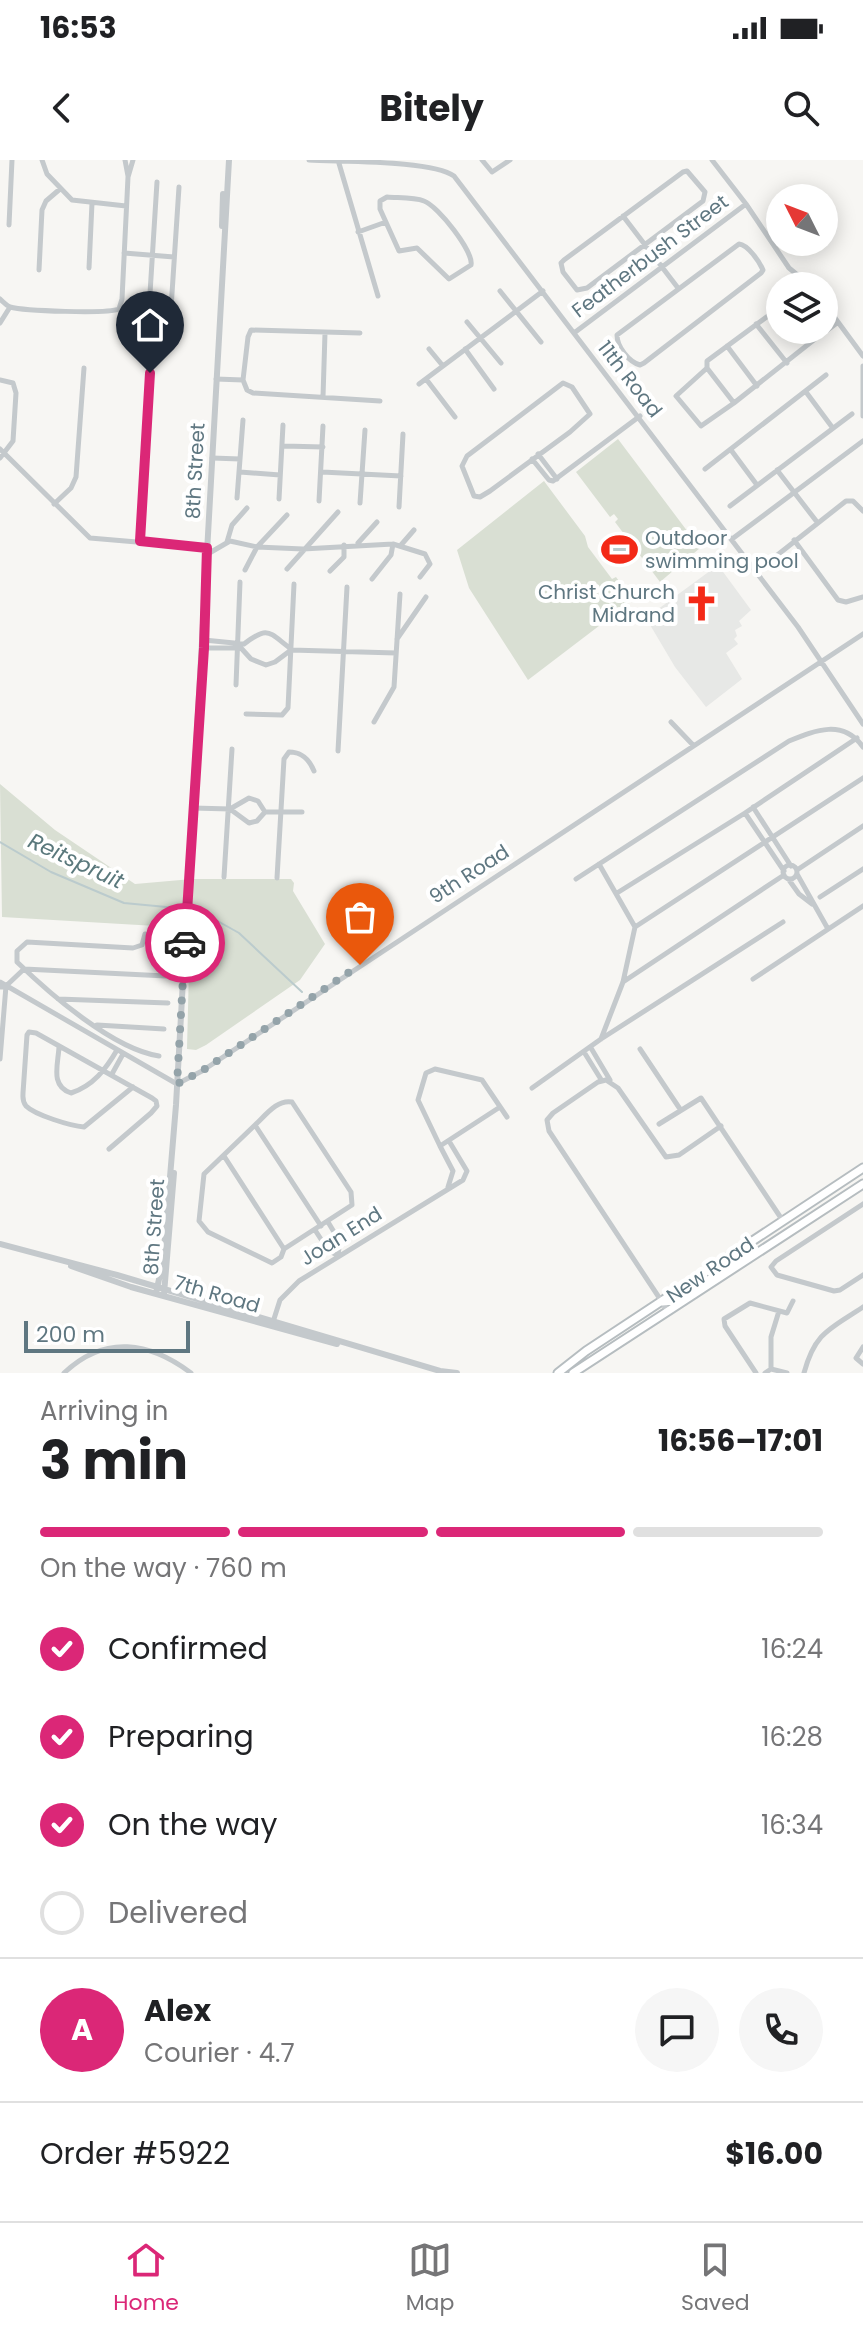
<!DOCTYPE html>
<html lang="en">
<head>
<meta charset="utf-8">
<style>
  body { margin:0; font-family:Poppins,sans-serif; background:#f6f6f6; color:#202124; height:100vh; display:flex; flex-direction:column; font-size:30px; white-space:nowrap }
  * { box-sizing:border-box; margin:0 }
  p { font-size:26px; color:#757577 }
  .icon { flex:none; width:44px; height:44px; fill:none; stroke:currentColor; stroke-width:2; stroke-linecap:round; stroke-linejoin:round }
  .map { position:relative; height:1213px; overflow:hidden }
  .sheet { display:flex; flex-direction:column; background:#fff; flex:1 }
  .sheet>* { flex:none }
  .needle { width:52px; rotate:312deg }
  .controls { position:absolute; left:766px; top:24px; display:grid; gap:16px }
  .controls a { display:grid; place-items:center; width:72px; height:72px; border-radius:50%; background:#fff; box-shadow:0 4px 20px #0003; font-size:40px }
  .scale { position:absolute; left:24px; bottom:20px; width:166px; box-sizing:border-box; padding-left:8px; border:4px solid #5f7781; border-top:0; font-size:22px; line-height:28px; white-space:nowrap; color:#5f7781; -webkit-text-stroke:6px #fff; paint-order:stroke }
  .pin { position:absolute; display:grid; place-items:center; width:68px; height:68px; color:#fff; margin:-82px -34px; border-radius:50% 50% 50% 0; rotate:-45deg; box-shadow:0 0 8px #0007 }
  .pin .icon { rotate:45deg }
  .courier { position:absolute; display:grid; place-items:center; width:80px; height:80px; margin:-40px; border:6px solid #db2777; border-radius:50%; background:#fff; color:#222; box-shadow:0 2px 10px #0007 }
  .overview em { font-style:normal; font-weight:700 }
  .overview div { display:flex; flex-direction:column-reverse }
  .overview { display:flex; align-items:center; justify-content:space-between; height:136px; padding:0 40px }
  h1 { font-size:52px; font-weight:700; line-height:60px }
  .bar { display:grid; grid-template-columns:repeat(4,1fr); gap:12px 8px; align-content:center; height:96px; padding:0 40px }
  .bar i { height:10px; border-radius:6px; background:#e0e0e0 }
  .bar .active { background:#db2777 }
  .bar p { grid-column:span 4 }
  .line { display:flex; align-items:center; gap:20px; padding:0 40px; border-top:2px solid #e0e0e0 }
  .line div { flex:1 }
  .round { display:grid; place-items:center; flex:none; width:84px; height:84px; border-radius:42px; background:#f6f6f6 }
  ol { padding:0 40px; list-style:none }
  li { display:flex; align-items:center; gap:24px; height:88px }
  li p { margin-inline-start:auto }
  li .icon { padding:8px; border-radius:50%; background:#db2777; color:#fff; stroke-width:4 }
  li:last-child { color:#757577 }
  li i { width:44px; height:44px; border:4px solid #e0e0e0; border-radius:50% }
  .status { display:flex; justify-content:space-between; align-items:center; height:56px; padding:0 40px; background:#fff; direction:ltr }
  .status svg { height:22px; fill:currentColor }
  header { display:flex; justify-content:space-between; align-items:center; height:104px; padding:0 40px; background:#fff; font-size:36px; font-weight:700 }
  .tab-bar { display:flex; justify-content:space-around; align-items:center; height:112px; border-top:2px solid #e0e0e0; background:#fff; font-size:22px; color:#757577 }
  .tab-bar a { display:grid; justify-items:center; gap:4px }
  .tab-bar .active { color:#db2777 }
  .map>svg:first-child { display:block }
  .built { fill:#e7e8e6 }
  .green { fill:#d9dfd3 }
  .water { fill:#bbcbcd }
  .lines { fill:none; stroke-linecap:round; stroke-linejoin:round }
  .stream { stroke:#bbcbcd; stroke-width:2 }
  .secondary-casing { stroke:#b6bdc0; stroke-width:11 }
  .minor { stroke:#c4c9cc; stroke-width:5 }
  .tertiary { stroke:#c4c9cc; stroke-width:6 }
  .secondary { stroke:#fff; stroke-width:7 }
  .done { stroke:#94a3a9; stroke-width:8; stroke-dasharray:0 14.4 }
  .route { stroke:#db2777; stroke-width:10 }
  .labels { text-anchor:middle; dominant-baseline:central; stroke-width:8; stroke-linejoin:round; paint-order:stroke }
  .street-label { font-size:20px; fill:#5f7781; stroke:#fff }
  .poi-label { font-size:20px; fill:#5f7781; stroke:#fff; text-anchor:start }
  .water-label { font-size:22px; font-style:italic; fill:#5a787c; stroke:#fff }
</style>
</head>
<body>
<div class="status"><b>16:53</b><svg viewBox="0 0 49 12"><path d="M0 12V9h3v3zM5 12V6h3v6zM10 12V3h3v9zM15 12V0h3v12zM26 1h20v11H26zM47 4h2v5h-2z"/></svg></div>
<header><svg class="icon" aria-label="back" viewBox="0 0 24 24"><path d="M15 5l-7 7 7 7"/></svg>Bitely<svg class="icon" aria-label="search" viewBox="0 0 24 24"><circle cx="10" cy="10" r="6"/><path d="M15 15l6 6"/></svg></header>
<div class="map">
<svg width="863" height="1213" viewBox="0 0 863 1213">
  <rect width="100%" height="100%" fill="#f7f6f3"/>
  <path class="built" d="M718,405L751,450L739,461L742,466L735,470L737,476L734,479L738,484L726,493L742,519L706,547L675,507L646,458Z"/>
  <path class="green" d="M618,279L700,388L660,422L615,362L618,359L614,354L610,357L576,312Z
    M544,321L585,376L588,387L612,419L616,417L633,440L528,520L469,428L457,390Z
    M0,624L55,670L135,724L192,719H291L294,723L293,731L325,784L300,820L206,885L196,890L187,889L190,768L2,757Z"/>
  <path class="water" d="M616,373L633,396L622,404L605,382Z"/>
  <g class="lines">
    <path class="stream" d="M0,682L51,712L124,743L198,750L239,773L302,832"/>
    <defs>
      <path id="secondary" d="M662,1142L674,1141L728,1108
        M558,1213L586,1191L863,1008
        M573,1213L863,1024"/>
    </defs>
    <use href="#secondary" class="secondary-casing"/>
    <path class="minor" d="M42,0L47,14L72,40L126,46
      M125,0L128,16
      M309,0C342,2 432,0 454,16L798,467L863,564
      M338,0L378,136
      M482,0L492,12L510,0
      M712,0L746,44L789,108L811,126
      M687,11L705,32L703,41L587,128L577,130L563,112L561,103L564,100L683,12Z
      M387,37C398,38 414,37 424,41C438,46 474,92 471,105L449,119L417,88L399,91L380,49V41Z
      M623,56L678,128
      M9,65L12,0
      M358,72L386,62
      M739,84C748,85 759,101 763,110L761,113L644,203L640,205C629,202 617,187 617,175Z
      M124,93L174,97
      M89,108L92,43
      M39,110L42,50L46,41L60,29
      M500,131L541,182
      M0,139C3,142 6,145 10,147C24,151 107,154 119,149L122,139L128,17L133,0
      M824,143L863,196
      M780,147L707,201V208L734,243L815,179
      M467,162L501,203
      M0,163L10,147
      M756,164L787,203
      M360,173L251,170L248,177L243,220L247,230L253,233L380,241
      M574,173L746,44
      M818,177L837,163
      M169,179L179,27
      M147,181L157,22
      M727,186L757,226
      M429,189L443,206
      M465,189L494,229
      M863,206V256
      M707,208L676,236L701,266L734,243
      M216,219L243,220
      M426,219L455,257
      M0,220L13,223L16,233L13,281L0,298
      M563,223L572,227L590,254L570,272L490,331L480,337L474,336L462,306L467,296Z
      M419,224L543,131
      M806,232L832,267
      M323,237L325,173
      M284,286L323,287
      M0,289L90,378L207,388
      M731,290L757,325
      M538,294L557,319
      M212,298L240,299
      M532,299L549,320L553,321L640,256
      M705,309L826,215
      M777,310L817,362
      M240,312L280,315
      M322,312L401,316
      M237,338L243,260
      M279,339L283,265
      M319,341L323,266
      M360,343L365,270
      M54,344L71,328L76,317L84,208
      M730,346L852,254
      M399,347L403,274
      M732,379L863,281
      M794,380L838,440L846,442L863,437
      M140,381L150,213
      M227,382L232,365L247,348
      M358,383L377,362
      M401,385L414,370
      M206,395L230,381L257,387L303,389L393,384L425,394L430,404L420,417
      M771,400L846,341H853L863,351
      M287,409L338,352
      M245,410L257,387L287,355
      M330,411L344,397V385
      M372,419L391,395L393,384
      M397,479L426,437
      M204,480L244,484C269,465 268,472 291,489
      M204,488H241L251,499L266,505L275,502L291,490L396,493
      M236,525L240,422
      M246,554L282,555L288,548L294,424
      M374,562L394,527L400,434
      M671,562L693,585
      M338,591L347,427
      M753,647L791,706
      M193,648L230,649L249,638L258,641L265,652
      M230,649L249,663L257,661L265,652
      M265,652H302
      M745,653L784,711
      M599,704L635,767L623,822L601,879
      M783 712a7 7 0 1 1 14 0a7 7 0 1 1-14 0Z
      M797,710L863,666
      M797,714L828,769
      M224,717L232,589
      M277,718L284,599L289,592C302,592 309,599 314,611
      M576,719L789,581C816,570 843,559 863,587
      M789,720L799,734L812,744
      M617,733L745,653L857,578
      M820,737L863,709
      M635,767L863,618
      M145,774L142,785L133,788L27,782L17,791V802C50,834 113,889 159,896
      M753,819L863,746
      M0,822L177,924L202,911L863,474
      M623,822L784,715
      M0,827L6,826L24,809L166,816
      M58,839L168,843
      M97,865L164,869
      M59,887C58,905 50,926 71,933C93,926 106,909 117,890
      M591,888L610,920
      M640,889L680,949
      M584,892L602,921
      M0,899L6,826
      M112,914L123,894
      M532,928L601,879L783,762
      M500,947L440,986L418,940L426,913L435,909L482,920L507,957
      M659,964L701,938L783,1061
      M255,965C265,956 277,939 292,942L351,1032L352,1045L284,1089L281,1097L272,1103L208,1072L199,1061L204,1014L255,965L321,1066
      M440,986L453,1011L448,1027
      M109,989L151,953L157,946L156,941L152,938L36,873L29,872L27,875L23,933C23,938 22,941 26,946C35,955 71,966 84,967L133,927
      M224,996L284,1089
      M863,1044L776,1101L771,1107L777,1115L834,1131L840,1130L863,1115
      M328,1062L340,1082L338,1094
      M315,1070L328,1090L337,1095
      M668,1151L549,971L547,960L553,953L598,922L606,920L618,928L666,997L679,995L721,966
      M273,1162L280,1140L299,1121L463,1020L467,1011L449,981
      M863,1187L856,1198L863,1204
      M771,1209V1177L779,1151
      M64,1213C105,1174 150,1182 191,1213
      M756,1213L725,1166L724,1159L750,1143L787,1153L793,1141
      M765,1213L771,1209L787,1213
      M804,1213C815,1172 830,1169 863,1147"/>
    <path class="tertiary" d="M222,66L223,34
      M0,1084L117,1115L440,1211L457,1213
      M71,1106L131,1127L337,1184
      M156,1133L163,1101L176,945L229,0
      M164,1134L174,1013"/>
    <use href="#secondary" class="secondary"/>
  </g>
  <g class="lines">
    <path class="done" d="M185,783L177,924L202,911L360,805"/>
    <path class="route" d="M150,213L140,381L207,388L204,488L185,783"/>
  </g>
  <defs>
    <symbol id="stadium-bare" viewBox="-9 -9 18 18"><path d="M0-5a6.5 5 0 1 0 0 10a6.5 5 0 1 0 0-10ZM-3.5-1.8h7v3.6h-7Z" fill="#f32917" stroke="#fff" stroke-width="2.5" paint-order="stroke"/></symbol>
    <symbol id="church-bare" viewBox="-9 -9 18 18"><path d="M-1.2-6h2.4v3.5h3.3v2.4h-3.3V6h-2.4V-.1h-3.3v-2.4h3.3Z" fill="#f32917" stroke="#fff" stroke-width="2.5" paint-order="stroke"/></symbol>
  </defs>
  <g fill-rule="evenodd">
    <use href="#stadium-bare" x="594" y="364" width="51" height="51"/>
    <use href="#church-bare" x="676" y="418" width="51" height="51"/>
  </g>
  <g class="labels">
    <g class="street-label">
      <text transform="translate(650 96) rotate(-37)">Featherbush Street</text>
      <text transform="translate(630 219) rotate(52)">11th Road</text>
      <text transform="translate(195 311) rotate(-87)">8th Street</text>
      <text transform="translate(469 714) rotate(-33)">9th Road</text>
      <text transform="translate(154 1067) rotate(-86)">8th Street</text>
      <text transform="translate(341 1076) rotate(-32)">Joan End</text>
      <text transform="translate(710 1110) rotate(-34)">New Road</text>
      <text transform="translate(217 1134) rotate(16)">7th Road</text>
    </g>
    <g class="poi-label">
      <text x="645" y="378">Outdoor<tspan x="645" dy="23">swimming pool</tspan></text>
      <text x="675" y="432" text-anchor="end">Christ Church<tspan x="675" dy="23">Midrand</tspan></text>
    </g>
    <g class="water-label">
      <text transform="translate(76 701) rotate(25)">Reitspruit</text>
    </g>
  </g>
</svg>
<div class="controls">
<a><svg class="needle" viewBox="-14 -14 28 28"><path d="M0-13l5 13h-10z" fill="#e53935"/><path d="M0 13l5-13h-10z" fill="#757577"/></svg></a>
<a><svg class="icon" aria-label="layers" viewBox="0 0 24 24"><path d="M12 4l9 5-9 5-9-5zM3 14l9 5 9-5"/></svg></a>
</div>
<div class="scale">200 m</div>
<div class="pin" style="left:360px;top:805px;background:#ea580c"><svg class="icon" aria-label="bag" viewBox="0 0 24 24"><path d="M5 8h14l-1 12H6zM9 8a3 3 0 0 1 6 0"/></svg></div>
<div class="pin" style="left:150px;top:213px;background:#1f2937"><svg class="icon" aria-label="home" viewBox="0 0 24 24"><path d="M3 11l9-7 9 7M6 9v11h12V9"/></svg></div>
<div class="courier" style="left:185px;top:783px"><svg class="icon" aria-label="car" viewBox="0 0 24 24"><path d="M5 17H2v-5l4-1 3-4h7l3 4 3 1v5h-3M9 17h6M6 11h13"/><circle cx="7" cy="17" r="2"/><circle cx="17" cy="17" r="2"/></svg></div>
</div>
<section class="sheet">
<div class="overview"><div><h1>3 min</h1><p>Arriving in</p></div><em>16:56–17:01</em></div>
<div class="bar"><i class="active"></i><i class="active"></i><i class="active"></i><i></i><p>On the way · 760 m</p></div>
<ol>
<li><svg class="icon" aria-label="check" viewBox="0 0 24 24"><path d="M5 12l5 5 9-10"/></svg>Confirmed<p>16:24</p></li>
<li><svg class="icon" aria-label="check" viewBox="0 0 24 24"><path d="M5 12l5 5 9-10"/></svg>Preparing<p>16:28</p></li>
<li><svg class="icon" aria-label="check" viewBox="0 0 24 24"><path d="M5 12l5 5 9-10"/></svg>On the way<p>16:34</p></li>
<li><i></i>Delivered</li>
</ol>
<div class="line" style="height:144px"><b class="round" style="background:#db2777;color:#fff">A</b><div><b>Alex</b><p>Courier · 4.7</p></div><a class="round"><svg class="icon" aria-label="chat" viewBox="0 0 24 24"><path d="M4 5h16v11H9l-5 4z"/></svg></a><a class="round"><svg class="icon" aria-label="phone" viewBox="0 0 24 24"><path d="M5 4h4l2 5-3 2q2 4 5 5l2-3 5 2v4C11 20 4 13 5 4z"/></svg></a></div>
<div class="line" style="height:104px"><div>Order #5922</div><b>$16.00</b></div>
</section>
<nav class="tab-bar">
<a class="active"><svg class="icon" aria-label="home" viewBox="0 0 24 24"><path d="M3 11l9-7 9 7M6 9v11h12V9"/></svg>Home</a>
<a><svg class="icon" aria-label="map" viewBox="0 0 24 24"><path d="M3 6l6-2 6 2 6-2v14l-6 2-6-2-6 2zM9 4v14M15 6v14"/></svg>Map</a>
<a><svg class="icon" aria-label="saved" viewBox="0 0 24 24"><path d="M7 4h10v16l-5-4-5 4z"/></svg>Saved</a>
</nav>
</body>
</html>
